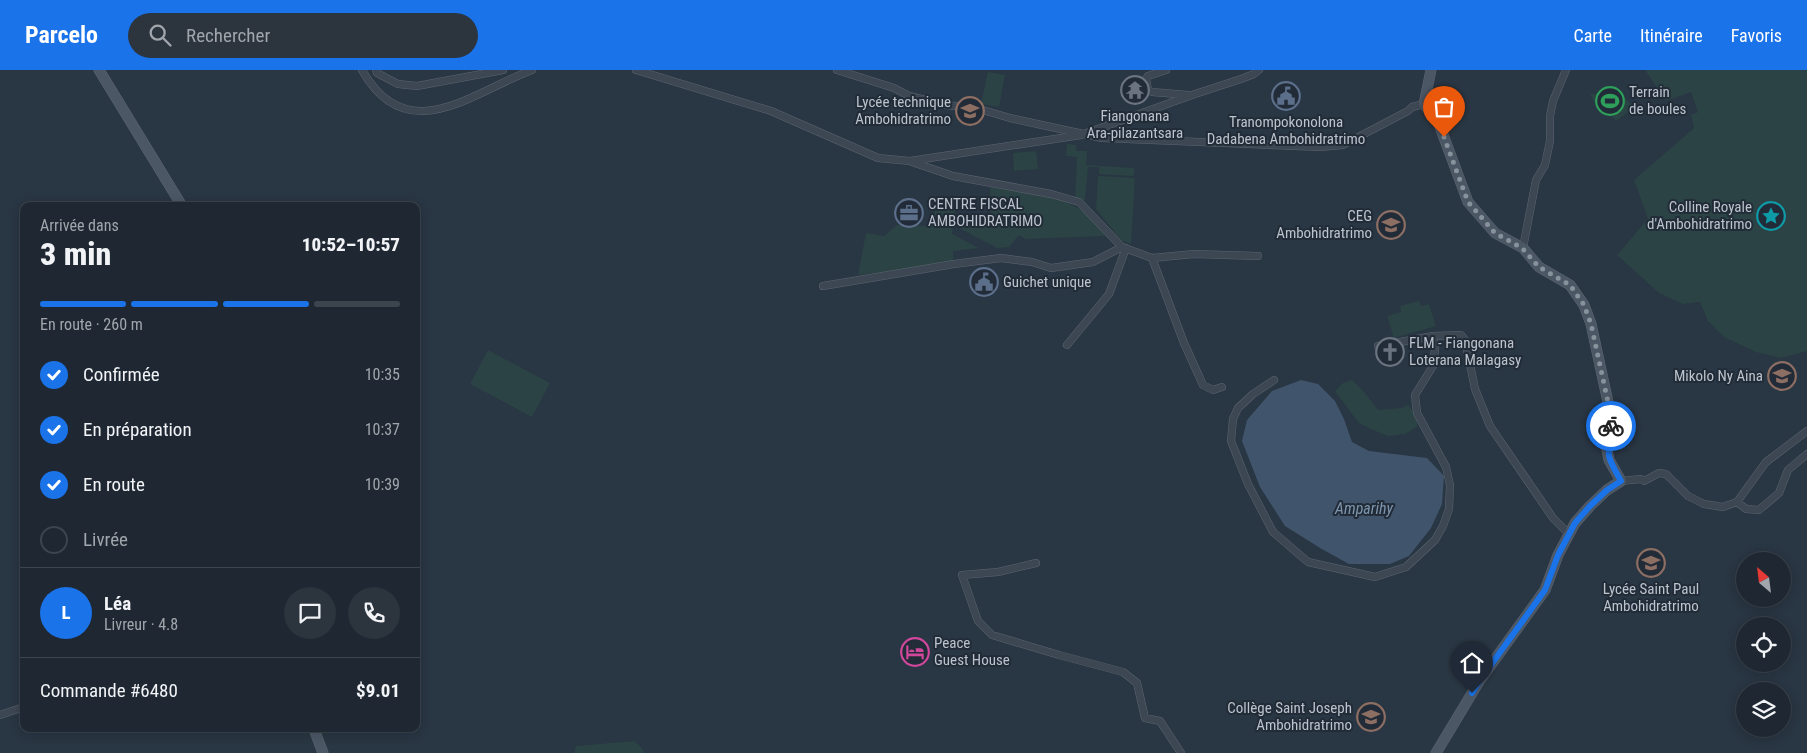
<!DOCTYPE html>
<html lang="fr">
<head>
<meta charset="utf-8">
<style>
  body { margin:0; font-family:"Roboto Condensed",sans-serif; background:#2c343e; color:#f1f3f6; height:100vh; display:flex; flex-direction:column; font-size:19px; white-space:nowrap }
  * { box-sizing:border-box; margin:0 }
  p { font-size:16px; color:#a1a6ac }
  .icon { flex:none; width:28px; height:28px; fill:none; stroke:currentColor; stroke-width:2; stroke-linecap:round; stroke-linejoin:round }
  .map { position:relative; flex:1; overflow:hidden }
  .side { position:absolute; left:20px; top:132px; width:400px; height:530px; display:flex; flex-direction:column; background:#1f2832; border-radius:10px; box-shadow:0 2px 12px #0003,0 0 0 1px #3c444d }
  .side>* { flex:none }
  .needle { width:32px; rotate:332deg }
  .tools { position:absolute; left:1736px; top:482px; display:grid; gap:10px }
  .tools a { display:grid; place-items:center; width:55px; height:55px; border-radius:50%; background:#1f2832; box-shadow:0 2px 12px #0003,0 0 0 1px #3c444d; font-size:25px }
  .pin { position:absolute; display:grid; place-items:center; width:42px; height:42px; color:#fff; margin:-51px -21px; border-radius:50% 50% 50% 0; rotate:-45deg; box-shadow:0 0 5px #0007 }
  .pin .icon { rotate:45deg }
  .courier { position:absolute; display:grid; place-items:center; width:50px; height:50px; margin:-25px; border:4px solid #1a73e8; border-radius:50%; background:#fff; color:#222; box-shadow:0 1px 6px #0007 }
  .head em { font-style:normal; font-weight:800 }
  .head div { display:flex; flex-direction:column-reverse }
  .head { display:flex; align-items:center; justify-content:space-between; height:85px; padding:0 20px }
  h1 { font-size:32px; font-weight:800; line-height:38px }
  .bar { display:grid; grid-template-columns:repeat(4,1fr); gap:8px 5px; align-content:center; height:60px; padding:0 20px }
  .bar i { height:6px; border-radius:4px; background:#3c444d }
  .bar .selected { background:#1a73e8 }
  .bar p { grid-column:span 4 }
  .line { display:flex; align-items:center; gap:12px; padding:0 20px; border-top:1px solid #3c444d }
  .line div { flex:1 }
  .round { display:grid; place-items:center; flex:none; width:52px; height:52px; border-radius:26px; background:#2c343e }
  ol { padding:0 20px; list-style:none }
  li { display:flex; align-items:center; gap:15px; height:55px }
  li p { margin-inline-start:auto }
  li .icon { padding:5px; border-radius:50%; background:#1a73e8; color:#fff; stroke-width:4 }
  li:last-child { color:#a1a6ac }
  li i { width:28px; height:28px; border:2px solid #3c444d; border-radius:50% }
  header { display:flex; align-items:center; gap:30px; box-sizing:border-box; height:70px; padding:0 25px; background:#1a73e8; color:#fff }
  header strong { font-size:24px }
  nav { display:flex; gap:28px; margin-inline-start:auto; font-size:18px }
  .search { width:350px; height:45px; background:#2c343e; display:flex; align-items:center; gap:12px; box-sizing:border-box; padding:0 18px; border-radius:28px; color:#a1a6ac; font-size:19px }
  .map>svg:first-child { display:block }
  .green { fill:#2b4344 }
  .water { fill:#40546b }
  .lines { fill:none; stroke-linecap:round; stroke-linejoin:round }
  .street-casing { stroke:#5c6570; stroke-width:8 }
  .secondary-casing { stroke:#5c6570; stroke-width:11 }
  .street { stroke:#3d4753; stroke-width:7 }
  .secondary { stroke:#4c5766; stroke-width:10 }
  .done { stroke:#88929c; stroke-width:5; stroke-dasharray:0 9 }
  .route { stroke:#1a73e8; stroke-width:6 }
  .labels { text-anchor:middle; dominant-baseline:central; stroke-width:4; stroke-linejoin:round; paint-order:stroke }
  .poi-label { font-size:15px; fill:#bbc3cc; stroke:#222c38; text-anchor:start }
  .water-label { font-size:16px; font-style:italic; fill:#7d95ad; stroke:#222c38 }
</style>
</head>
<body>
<header>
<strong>Parcelo</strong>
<div class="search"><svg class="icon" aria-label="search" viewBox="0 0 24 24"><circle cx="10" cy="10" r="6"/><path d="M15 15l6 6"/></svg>Rechercher</div>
<nav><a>Carte</a><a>Itinéraire</a><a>Favoris</a></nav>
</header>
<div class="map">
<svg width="1807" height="683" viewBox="0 0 1807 683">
  <rect width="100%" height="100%" fill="#293643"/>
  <path class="green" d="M1645,0H1807V281L1781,288L1756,282L1724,267L1708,251L1700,232L1683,234L1659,223L1617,185L1648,149L1634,110L1694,58L1691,45L1698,42L1691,22L1666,31Z
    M988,2L1005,5L999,37L981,34Z
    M1615,16L1634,38L1616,51L1605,39L1599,42L1590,24L1602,23Z
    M1067,74L1076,75V81H1087L1086,95L1134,98V106L1099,104V97H1088L1085,130H1075L1077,87L1066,86Z
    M1036,81L1038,99L1014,101L1013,83Z
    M1098,106L1135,108L1131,174L1121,170L1096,139Z
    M990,117C1024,123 1064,124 1091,147C1097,152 1101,160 1105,166L1025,169L1019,165L1009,177L997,178L959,158L958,152L960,150H991Z
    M938,137L955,140L952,164L979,178L953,181L954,194L858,205L866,163L884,166L897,155L926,156Z
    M1419,231L1421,236L1429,234L1436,256L1394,268L1387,246L1401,242L1400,236Z
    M488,280L550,313L532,347L470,314Z
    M1352,310L1365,323L1378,340L1402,338L1408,335C1414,342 1418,347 1417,357L1405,364L1388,366L1373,360L1359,353L1335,321L1343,313Z
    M635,671L644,681L643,683H574L576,676Z"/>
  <path class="water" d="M1301,310L1318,314L1335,331L1344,349L1352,372L1369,381L1427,388L1444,406L1442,434L1431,458L1409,486L1390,494H1349L1320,478L1285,456L1260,417L1242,371L1247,350L1272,321Z"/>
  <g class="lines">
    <defs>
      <path id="street" d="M362,0C407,80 473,22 532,0
        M376,0L377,3L398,14L417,16L503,0
        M636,0L771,41L878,88L910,91L1081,65L1192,25L1241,9L1254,4L1259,0
        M837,0L894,18L909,26L946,35L976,38L1010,48L1102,68L1320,77L1343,75L1408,41L1412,37L1424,34
        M1166,0L1148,6L1146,9L1148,20L1152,22L1188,25
        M912,92L953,106L1051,124L1079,132L1122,177L1152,188L1194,184L1258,186
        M1523,178L1536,110L1545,95L1550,71V46L1553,31L1566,0
        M1152,188L1184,273L1203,315L1213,320L1222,317
        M823,216L954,194L1001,188L1032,192L1051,198L1093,192L1122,177
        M1067,275L1109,224L1126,178
        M1378,276L1433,266
        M1274,310L1253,324L1238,338L1233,349L1231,371L1248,414L1273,462L1308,492L1375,507L1406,497L1435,470L1443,456L1449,439L1450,415L1446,397L1417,343L1415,325L1433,296L1435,279L1433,266L1461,265L1465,270L1475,319L1490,356L1553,448L1569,464
        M1621,411L1641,409L1644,411L1659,403L1666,404L1688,426L1704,434L1723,437L1737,432L1766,392L1807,361
        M1737,432L1746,439L1759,440L1779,423L1788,400L1807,384
        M1036,493L998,502L962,505L978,551L992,565L1059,585L1123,602L1137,613L1145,648L1160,651L1181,683
        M0,645L24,637"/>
      <path id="secondary" d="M99,0L182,136
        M1431,0L1424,34L1439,54L1468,132L1495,163L1523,178L1539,197L1570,215L1584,235L1591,254L1608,332L1611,356L1607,380L1609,390L1621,411L1607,420L1590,436L1575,453L1558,485L1545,520L1480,610L1436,683
        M314,659L323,683"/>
    </defs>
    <use href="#street" class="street-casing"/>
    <use href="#secondary" class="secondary-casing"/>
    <use href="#street" class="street"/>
    <use href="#secondary" class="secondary"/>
  </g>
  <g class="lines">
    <path class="done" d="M1444,67L1468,132L1495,163L1522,178L1539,197L1570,215L1584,235L1591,254L1608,332L1611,356"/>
    <path class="route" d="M1472,623L1480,610L1545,520L1558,485L1575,453L1590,436L1607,420L1621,411C1606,385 1607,386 1611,356"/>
  </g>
  <defs>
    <symbol id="temple-ring" viewBox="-11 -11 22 22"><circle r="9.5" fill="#222c38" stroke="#6b7280" stroke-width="1.5"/><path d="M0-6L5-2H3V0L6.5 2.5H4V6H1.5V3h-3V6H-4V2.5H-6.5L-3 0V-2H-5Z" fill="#6b7280"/></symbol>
    <symbol id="civic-ring" viewBox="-11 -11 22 22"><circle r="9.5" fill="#222c38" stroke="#5c6f8a" stroke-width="1.5"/><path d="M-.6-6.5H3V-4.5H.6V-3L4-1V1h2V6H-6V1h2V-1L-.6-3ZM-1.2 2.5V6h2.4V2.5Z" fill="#5c6f8a"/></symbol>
    <symbol id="stadium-ring" viewBox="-11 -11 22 22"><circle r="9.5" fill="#222c38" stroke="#2e9e5b" stroke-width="1.5"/><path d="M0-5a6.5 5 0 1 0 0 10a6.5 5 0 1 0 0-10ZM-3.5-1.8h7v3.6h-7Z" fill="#2e9e5b"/></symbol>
    <symbol id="school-ring" viewBox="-11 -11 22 22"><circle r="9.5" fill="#222c38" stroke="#8d6e63" stroke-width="1.5"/><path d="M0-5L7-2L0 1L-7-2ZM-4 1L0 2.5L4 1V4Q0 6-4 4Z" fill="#8d6e63"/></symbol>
    <symbol id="office-ring" viewBox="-11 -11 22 22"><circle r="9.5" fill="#222c38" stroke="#5c6f8a" stroke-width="1.5"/><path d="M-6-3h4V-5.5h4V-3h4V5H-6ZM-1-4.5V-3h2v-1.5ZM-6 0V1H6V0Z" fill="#5c6f8a"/></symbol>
    <symbol id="sight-ring" viewBox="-11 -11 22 22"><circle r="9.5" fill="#222c38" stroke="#0f9aa8" stroke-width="1.5"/><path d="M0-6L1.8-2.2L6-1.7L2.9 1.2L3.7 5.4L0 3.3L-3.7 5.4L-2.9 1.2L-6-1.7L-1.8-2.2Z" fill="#0f9aa8"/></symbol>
    <symbol id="church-ring" viewBox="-11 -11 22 22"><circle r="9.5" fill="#222c38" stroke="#6b7280" stroke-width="1.5"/><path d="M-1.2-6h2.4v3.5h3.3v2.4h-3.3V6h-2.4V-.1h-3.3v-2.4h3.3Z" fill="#6b7280"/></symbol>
    <symbol id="hotel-ring" viewBox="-11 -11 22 22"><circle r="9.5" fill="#222c38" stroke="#d1479c" stroke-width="1.5"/><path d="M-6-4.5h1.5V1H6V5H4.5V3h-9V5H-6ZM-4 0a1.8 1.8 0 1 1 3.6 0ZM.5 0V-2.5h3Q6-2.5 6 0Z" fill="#d1479c"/></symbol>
  </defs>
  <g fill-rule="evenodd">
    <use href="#temple-ring" x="1119" y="4" width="32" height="32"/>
    <use href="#civic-ring" x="1270" y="10" width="32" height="32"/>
    <use href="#stadium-ring" x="1594" y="15" width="32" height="32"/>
    <use href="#school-ring" x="954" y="25" width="32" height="32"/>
    <use href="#office-ring" x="893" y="127" width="32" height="32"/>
    <use href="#sight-ring" x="1755" y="130" width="32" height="32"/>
    <use href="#school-ring" x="1375" y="139" width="32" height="32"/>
    <use href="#civic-ring" x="968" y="196" width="32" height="32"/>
    <use href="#church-ring" x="1374" y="266" width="32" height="32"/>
    <use href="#school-ring" x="1766" y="290" width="32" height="32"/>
    <use href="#school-ring" x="1635" y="477" width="32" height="32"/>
    <use href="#hotel-ring" x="899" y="566" width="32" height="32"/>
    <use href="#school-ring" x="1355" y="631" width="32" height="32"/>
  </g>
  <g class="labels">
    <g class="poi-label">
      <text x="1629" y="22">Terrain<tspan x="1629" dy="17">de boules</tspan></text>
      <text x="951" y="32" text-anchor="end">Lycée technique<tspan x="951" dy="17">Ambohidratrimo</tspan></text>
      <text x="1135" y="46" text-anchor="middle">Fiangonana<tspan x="1135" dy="17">Ara-pilazantsara</tspan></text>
      <text x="1286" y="52" text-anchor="middle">Tranompokonolona<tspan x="1286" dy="17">Dadabena Ambohidratrimo</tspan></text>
      <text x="928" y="134">CENTRE FISCAL<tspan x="928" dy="17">AMBOHIDRATRIMO</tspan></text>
      <text x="1752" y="137" text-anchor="end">Colline Royale<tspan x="1752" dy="17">d'Ambohidratrimo</tspan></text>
      <text x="1372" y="146" text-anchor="end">CEG<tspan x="1372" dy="17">Ambohidratrimo</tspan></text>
      <text x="1003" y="212">Guichet unique</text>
      <text x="1409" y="273">FLM - Fiangonana<tspan x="1409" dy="17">Loterana Malagasy</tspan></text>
      <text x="1763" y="306" text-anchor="end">Mikolo Ny Aina</text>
      <text x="1651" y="519" text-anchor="middle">Lycée Saint Paul<tspan x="1651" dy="17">Ambohidratrimo</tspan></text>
      <text x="934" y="573">Peace<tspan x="934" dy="17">Guest House</tspan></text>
      <text x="1352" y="638" text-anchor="end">Collège Saint Joseph<tspan x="1352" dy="17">Ambohidratrimo</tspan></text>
    </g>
    <g class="water-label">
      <text x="1364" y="438">Amparihy</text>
    </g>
  </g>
</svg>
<div class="tools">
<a><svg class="needle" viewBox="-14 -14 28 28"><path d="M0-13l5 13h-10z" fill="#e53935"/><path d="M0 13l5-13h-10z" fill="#a1a6ac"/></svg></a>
<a><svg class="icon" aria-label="locate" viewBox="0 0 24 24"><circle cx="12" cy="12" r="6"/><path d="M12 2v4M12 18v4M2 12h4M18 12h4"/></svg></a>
<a><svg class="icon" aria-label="layers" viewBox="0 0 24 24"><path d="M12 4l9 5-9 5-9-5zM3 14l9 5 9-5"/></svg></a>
</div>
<div class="pin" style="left:1444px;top:67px;background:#ea580c"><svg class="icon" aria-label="bag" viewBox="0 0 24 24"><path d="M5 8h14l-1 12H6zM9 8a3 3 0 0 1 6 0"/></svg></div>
<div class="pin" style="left:1472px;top:623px;background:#1f2937"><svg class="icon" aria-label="home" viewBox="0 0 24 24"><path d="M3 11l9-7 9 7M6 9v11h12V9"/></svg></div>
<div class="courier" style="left:1611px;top:356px"><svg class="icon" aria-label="bike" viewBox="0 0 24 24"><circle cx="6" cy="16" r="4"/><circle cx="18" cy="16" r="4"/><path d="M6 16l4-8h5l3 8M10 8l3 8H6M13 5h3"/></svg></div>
<section class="side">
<div class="head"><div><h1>3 min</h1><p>Arrivée dans</p></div><em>10:52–10:57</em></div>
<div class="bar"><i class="selected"></i><i class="selected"></i><i class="selected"></i><i></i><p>En route · 260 m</p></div>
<ol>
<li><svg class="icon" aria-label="check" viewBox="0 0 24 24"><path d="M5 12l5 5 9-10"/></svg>Confirmée<p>10:35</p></li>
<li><svg class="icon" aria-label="check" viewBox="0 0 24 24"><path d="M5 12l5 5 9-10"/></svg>En préparation<p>10:37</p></li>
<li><svg class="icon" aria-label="check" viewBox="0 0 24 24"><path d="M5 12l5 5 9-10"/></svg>En route<p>10:39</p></li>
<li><i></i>Livrée</li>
</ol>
<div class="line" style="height:90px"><b class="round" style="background:#1a73e8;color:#fff">L</b><div><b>Léa</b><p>Livreur · 4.8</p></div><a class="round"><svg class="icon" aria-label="chat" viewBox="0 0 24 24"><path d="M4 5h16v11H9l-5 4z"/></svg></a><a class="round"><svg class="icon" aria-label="phone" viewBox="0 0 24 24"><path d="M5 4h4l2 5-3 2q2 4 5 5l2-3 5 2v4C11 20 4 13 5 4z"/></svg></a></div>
<div class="line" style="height:65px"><div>Commande #6480</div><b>$9.01</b></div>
</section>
</div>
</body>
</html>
